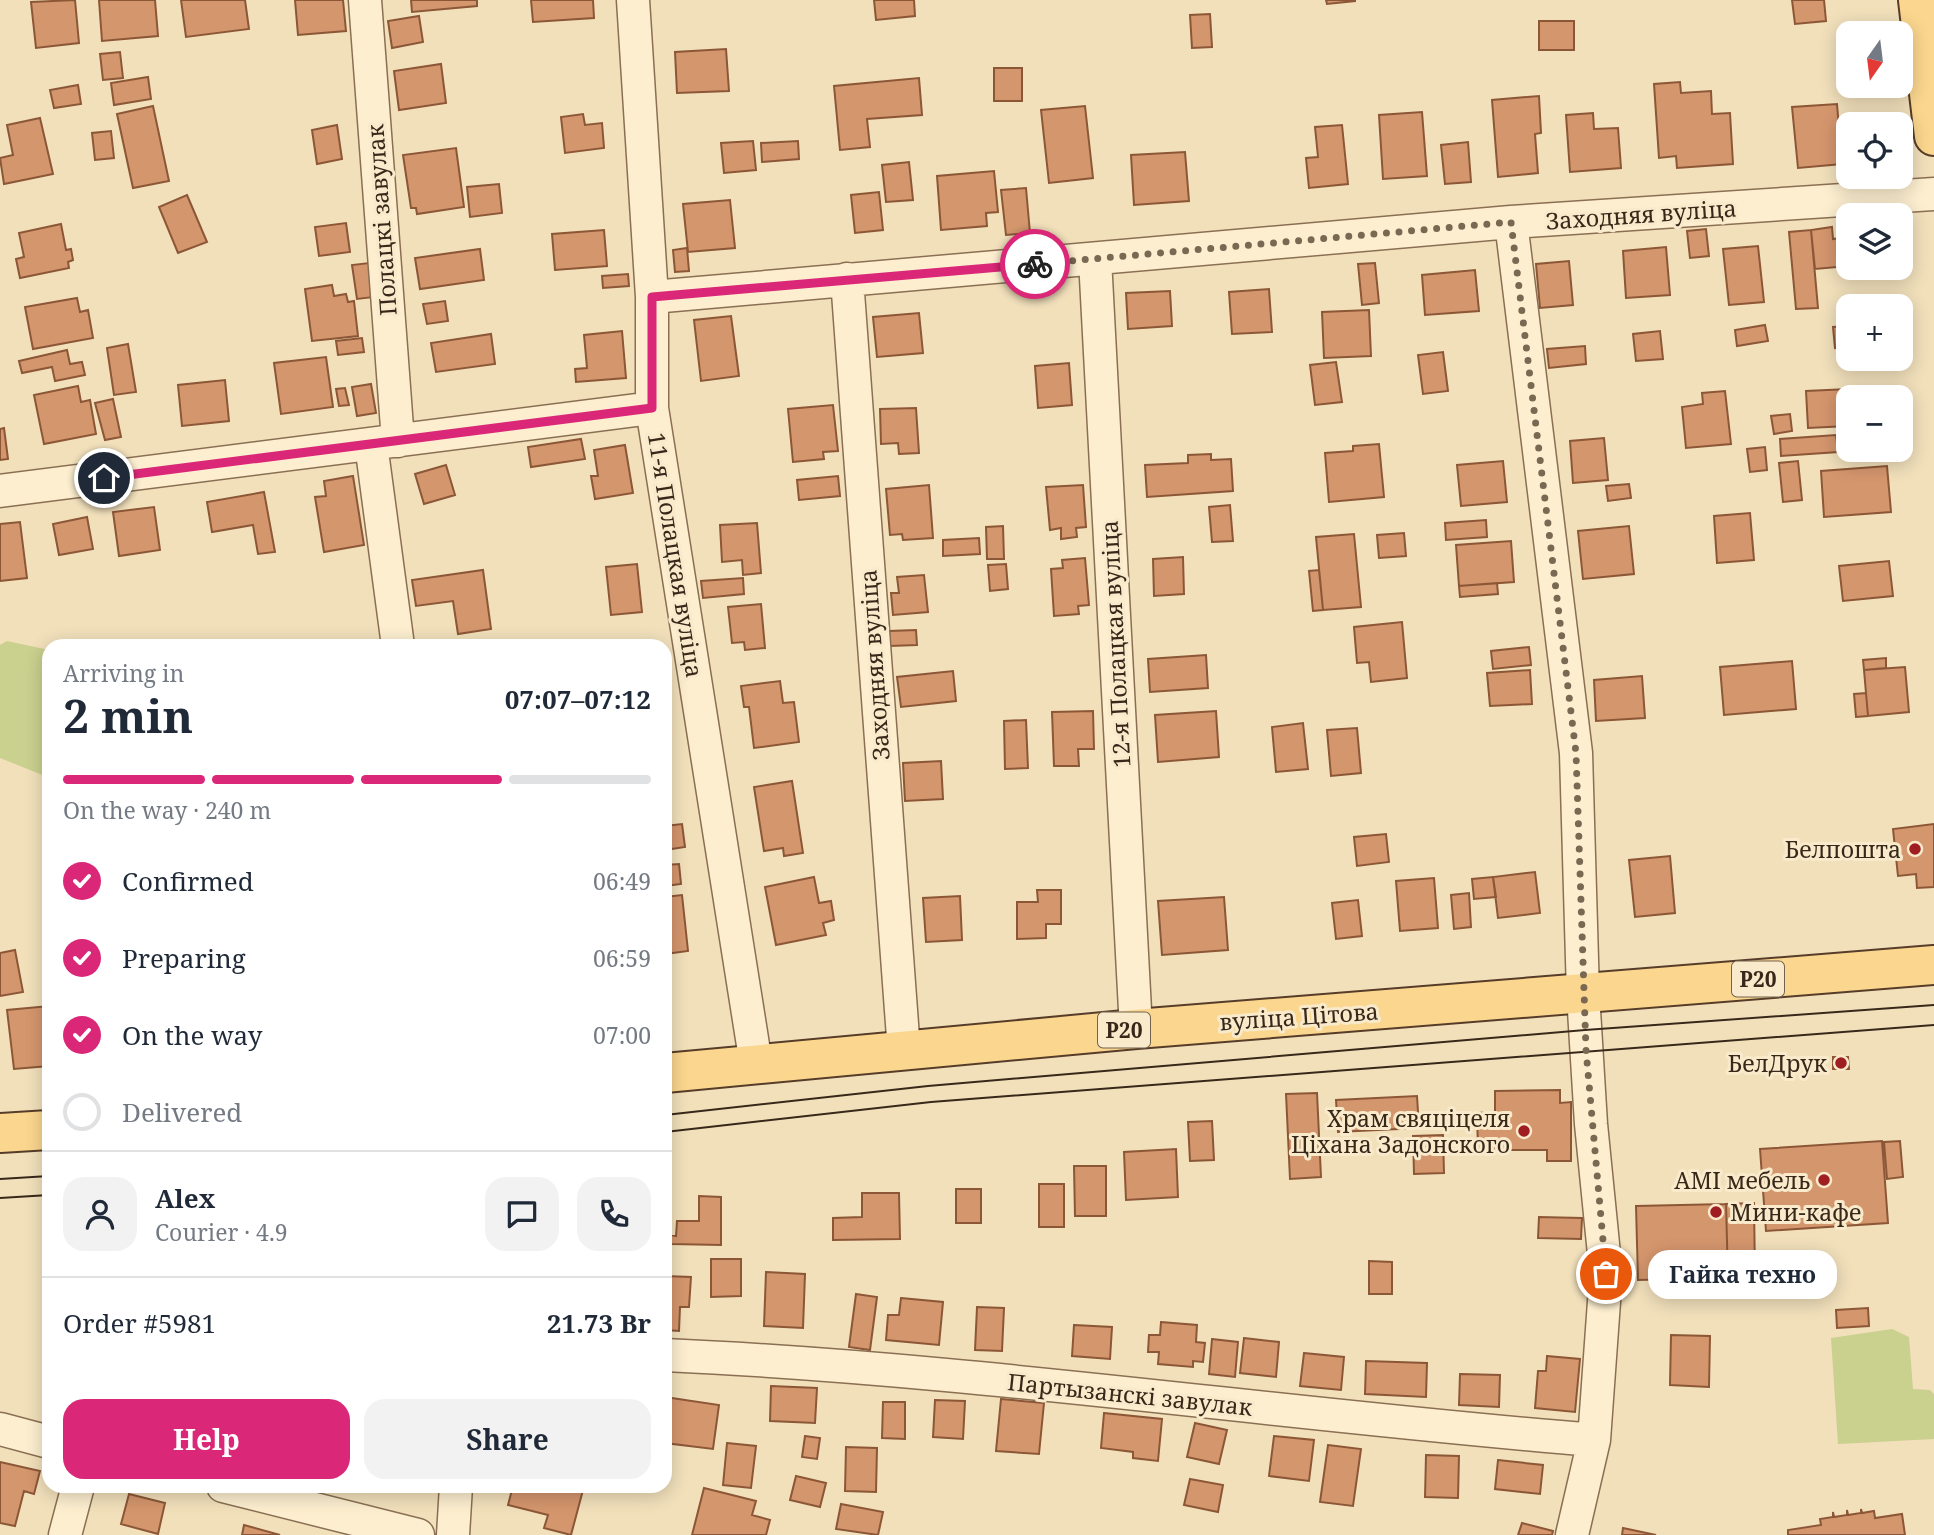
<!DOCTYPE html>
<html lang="en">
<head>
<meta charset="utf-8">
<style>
  body { margin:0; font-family:"Noto Serif",serif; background:#f2f2f3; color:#1f2937; height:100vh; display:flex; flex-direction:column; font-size:26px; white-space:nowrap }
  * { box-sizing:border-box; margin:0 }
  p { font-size:23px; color:#747a83 }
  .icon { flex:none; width:38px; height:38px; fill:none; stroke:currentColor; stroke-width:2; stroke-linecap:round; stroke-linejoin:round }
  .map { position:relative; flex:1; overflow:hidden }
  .panel { position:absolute; left:42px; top:639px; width:630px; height:854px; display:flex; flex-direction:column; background:#fff; border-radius:21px; box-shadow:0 4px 18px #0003 }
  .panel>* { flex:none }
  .needle { width:46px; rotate:194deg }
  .controls { position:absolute; left:1836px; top:21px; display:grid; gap:14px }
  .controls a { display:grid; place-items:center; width:77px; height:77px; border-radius:14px; background:#fff; box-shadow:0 4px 18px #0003; font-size:35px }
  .pin { position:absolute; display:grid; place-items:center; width:60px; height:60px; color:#fff; margin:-30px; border:4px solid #fff; border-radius:50%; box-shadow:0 2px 7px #0007 }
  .courier { position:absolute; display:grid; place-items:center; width:70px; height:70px; margin:-35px; border:5px solid #db2777; border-radius:50%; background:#fff; color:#222; box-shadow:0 2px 9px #0007 }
  .bubble { position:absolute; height:49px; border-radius:21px; background:#fff; box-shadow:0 4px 18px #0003; font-size:23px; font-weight:700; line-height:49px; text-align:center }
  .headline em { font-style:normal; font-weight:700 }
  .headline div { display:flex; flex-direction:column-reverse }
  .headline { display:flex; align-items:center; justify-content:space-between; height:119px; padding:0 21px }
  h1 { font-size:46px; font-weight:700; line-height:52px }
  .bar { display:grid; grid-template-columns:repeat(4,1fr); gap:10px 7px; align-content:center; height:84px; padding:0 21px }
  .bar i { height:9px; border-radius:5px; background:#e0e1e3 }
  .bar .current { background:#db2777 }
  .bar p { grid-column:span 4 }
  .line { display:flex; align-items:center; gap:18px; padding:0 21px; border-top:2px solid #e0e1e3 }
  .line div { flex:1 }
  .round { display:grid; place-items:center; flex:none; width:74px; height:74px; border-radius:21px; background:#f2f2f3 }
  ol { padding:0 21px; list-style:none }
  li { display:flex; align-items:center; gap:21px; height:77px }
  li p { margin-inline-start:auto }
  li .icon { padding:7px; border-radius:50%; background:#db2777; color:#fff; stroke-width:4 }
  li:last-child { color:#747a83 }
  li i { width:38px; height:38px; border:4px solid #e0e1e3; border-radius:50% }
  .button { display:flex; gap:14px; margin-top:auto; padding:14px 21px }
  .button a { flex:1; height:80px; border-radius:21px; background:#db2777; color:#fff; font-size:28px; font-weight:700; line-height:80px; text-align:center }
  .button a+a { background:#f2f2f3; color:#1f2937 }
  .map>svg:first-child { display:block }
  .green { fill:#cad08e }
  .building { fill:#d4966d; stroke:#8c5737; stroke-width:2 }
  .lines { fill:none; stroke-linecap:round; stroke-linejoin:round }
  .minor-casing { stroke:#8a6f53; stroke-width:35 }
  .major-casing { stroke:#573d29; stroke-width:42 }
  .minor { stroke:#fceecf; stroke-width:32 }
  .major { stroke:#fad68e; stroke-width:38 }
  .tram { stroke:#38281a; stroke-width:2 }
  .done { stroke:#796852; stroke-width:7; stroke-dasharray:0 12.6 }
  .route { stroke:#db2777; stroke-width:9 }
  .poi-dot { fill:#9f1e21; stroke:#f8eacb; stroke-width:2.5 }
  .labels { text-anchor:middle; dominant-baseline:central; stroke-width:6; stroke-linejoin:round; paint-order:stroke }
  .shield { fill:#f8eacb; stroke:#72624f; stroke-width:2 }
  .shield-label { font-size:21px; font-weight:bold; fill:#38281a }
  .street-label { font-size:23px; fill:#38281a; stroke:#f8eacb }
  .poi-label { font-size:23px; fill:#38281a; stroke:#f8eacb; text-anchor:end }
</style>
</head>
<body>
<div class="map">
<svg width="1934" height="1535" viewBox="0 0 1934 1535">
  <rect width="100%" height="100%" fill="#f2e0bb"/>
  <path class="green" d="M7,641L49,650V785L45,776L0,758V645Z
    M1892,1329L1909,1337L1913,1389L1930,1390L1934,1394V1439L1838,1444L1831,1338Z"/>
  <path class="building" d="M75,0L79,43L36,48L31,2Z
    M99,0H155L158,36L102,41Z
    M181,0H245L249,29L186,37Z
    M295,0H343L346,31L298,35Z
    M411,0H477V6L412,12Z
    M531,0H593L594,18L533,22Z
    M874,0H914L915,16L876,20Z
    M1326,0H1355V1L1327,4Z
    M1792,0H1824L1826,21L1795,24Z
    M1210,14L1212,47L1192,48L1190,15Z
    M419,16L423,42L392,48L388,21Z
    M1539,21H1574V50H1539Z
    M726,49L729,91L677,93L675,52Z
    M120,52L123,78L103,80L100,54Z
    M441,64L446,103L399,110L394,71Z
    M994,68H1022V101H994Z
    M148,77L151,99L114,105L111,83Z
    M919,78L922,115L867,119L870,147L840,150L834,86Z
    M1680,82L1681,93L1711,91L1712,114L1730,113L1733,164L1677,168L1676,156L1659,158L1654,84Z
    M78,85L81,104L54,108L50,90Z
    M1539,96L1541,133L1535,134L1538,173L1498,177L1492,100Z
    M1837,104L1842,164L1798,168L1792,107Z
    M153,106L169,181L133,188L117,114Z
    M1085,106L1093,178L1049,183L1041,110Z
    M1422,112L1427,176L1383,179L1379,115Z
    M1593,113L1594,129L1618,128L1621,168L1570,172L1566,115Z
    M583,114L585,125L602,123L604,148L565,153L561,117Z
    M40,118L53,174L4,184L0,158L13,155L7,125Z
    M337,125L342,159L317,164L312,130Z
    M1342,125L1348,184L1309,188L1306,158L1318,157L1315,127Z
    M111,131L114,158L95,160L92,133Z
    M753,141L756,170L724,173L721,143Z
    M798,141L799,159L762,162L761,143Z
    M1468,142L1471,182L1445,184L1441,145Z
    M456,148L464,207L417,214L416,208H411L403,155Z
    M1185,152L1189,201L1134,205L1131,155Z
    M909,162L913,200L886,202L882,165Z
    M994,171L998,212L986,213L987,226L941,230L937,176Z
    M499,184L502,213L470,217L467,187Z
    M1026,188L1030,233L1006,235L1001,190Z
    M879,192L883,230L855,233L851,195Z
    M187,195L207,242L178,253L159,207Z
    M730,200L735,248L688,252L683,204Z
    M346,223L350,252L319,256L315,227Z
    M61,224L66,250L71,249L73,260L68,262L69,268L20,278L16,259L24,257L19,233Z
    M1832,227L1833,239L1848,237V266L1815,269L1811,230Z
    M1706,229L1709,256L1690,258L1687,231Z
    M604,230L607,266L555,270L552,234Z
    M1811,230L1818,308L1796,309L1789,232Z
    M1758,246L1764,302L1729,305L1723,249Z
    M1666,247L1670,295L1626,298L1623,251Z
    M687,248L689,271L675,272L673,250Z
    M480,249L484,280L420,289L415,258Z
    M1569,261L1573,305L1540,308L1536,264Z
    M369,263L374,297L357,299L352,265Z
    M1375,263L1379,303L1362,305L1358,264Z
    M1475,270L1479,311L1425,315L1422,275Z
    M628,274L629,286L603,288L602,276Z
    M332,285L334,296L346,294L348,302L354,301L358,336L312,341L305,289Z
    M1269,289L1272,332L1232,334L1229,292Z
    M1170,291L1172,326L1128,329L1126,293Z
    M77,298L80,312L88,310L93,338L33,349L25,307Z
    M445,301L448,321L427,324L423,304Z
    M1369,310L1371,356L1324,358L1322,312Z
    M919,313L923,353L877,357L873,317Z
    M731,316L739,376L701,381L694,320Z
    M1765,325L1768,341L1737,346L1735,330Z
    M1848,326V346L1835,348L1833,327Z
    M622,331L626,378L576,382L575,369L587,368L584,335Z
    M1660,331L1663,359L1636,361L1633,334Z
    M491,334L495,364L436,372L431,343Z
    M362,338L364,352L338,355L336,341Z
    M128,344L136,392L114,395L107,348Z
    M1585,346L1586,364L1549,368L1547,349Z
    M67,350L70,364L82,362L85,375L55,381L52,367L22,373L19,361Z
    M1443,352L1448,391L1423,394L1418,355Z
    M326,357L333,407L281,414L274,363Z
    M1336,362L1342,402L1315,405L1310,365Z
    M1069,363L1072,405L1038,408L1035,366Z
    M225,380L229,421L182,426L178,385Z
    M371,384L376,413L357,416L352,387Z
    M78,386L81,402L90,400L96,434L44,444L34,395Z
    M345,388L349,405L339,406L336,389Z
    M1871,388V397H1848V426L1808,428L1806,391Z
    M1725,391L1731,444L1686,448L1682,407L1703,404L1702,393Z
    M113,399L121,437L105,440L95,403Z
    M833,405L838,451L823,452L824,459L793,462L788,409Z
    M916,408L919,453L899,454L898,443L881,444L880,409Z
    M1790,414L1792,431L1774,434L1771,416Z
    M4,428L8,459L0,460V429Z
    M1836,435L1838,452L1781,456L1780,439Z
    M1604,438L1608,480L1573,483L1570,441Z
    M581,439L585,459L531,467L528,447Z
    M1379,444L1384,497L1329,502L1325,453L1353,451V446Z
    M625,445L633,493L595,499L591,476H598L594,450Z
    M1765,447L1767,470L1750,472L1747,449Z
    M1211,454V460L1231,459L1233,491L1147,497L1145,465L1188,463V455Z
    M1503,461L1507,502L1461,506L1457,465Z
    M1798,461L1802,500L1783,502L1779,463Z
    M446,465L455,495L424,504L415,474Z
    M1887,466L1891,512L1824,517L1821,471Z
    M353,476L364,545L324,552L315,497L326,496L324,481Z
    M838,476L840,496L799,500L797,480Z
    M1629,484L1631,498L1608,501L1606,486Z
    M929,485L933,538L903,540L902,534L890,535L886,489Z
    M1083,485L1086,527L1076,528L1077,537L1061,539V528L1050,530L1046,487Z
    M264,492L275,552L258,554L253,525L212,532L207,502Z
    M1230,505L1233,541L1212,542L1209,507Z
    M154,507L160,550L119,556L113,512Z
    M1750,513L1754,560L1717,563L1714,516Z
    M87,517L93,549L59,555L53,524Z
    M1486,520L1487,537L1446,540L1445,523Z
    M20,522L27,578L0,581V524Z
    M757,523L761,573L743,575L742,560L722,562L720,525Z
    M1003,526L1004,559H987L986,527Z
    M1629,526L1634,574L1583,579L1578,531Z
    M1404,533L1406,556L1379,558L1377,535Z
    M1354,534L1361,607L1323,610L1316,537Z
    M979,538L980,554L943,556V540Z
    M1511,541L1514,582L1459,586L1456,545Z
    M1183,557L1184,594L1154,596L1153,559Z
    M1085,558L1089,605L1078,606L1079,614L1054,616L1051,569L1063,568L1062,560Z
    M1889,561L1893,596L1843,601L1839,566Z
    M637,564L642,612L611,615L606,567Z
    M1006,564L1008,589L990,591L988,565Z
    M483,570L491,629L458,634L453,601L416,606L412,580Z
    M1319,570L1323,610L1313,611L1309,571Z
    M924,575L928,612L893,615L891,593H899L897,577Z
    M743,578L744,594L703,598L701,581Z
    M1497,583L1498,594L1460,597L1459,586Z
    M761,604L765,648L745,650L744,642L732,643L728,607Z
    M1402,622L1407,678L1371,682L1369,662L1357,663L1354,627Z
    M916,630L917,645L890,646L889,631Z
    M1529,647L1531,665L1493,669L1491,651Z
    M1206,655L1208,688L1150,692L1148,659Z
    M1886,658V668L1864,670L1863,660Z
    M1792,661L1796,709L1724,715L1720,667Z
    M1905,667L1909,712L1868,716L1864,670Z
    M1530,670L1532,704L1490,706L1487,673Z
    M953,671L956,701L901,707L897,677Z
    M1642,676L1645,718L1596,721L1594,680Z
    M780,681L783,703L794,702L799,742L754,748L749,707H744L741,686Z
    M1866,693L1868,716L1856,717L1854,694Z
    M1093,711L1094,749H1078L1079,766H1054L1052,712Z
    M1216,711L1219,757L1158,762L1155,715Z
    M1026,720L1028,768L1005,769L1004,721Z
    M1303,723L1308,769L1276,772L1272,727Z
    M665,724L670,765H665Z
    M1357,728L1361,773L1331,776L1327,730Z
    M941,761L943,799L905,801L903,763Z
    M792,781L803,853L784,856L783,848L764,851L754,787Z
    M682,824L685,847L665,850V826Z
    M1934,824V887L1917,888L1916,874L1898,876L1893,829Z
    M1386,834L1389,862L1357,866L1354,837Z
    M1670,856L1675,913L1635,917L1629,860Z
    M679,864L681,884L665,886V865Z
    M1535,872L1540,913L1498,918L1493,877Z
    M814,877L819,903L831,901L834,920L823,923L826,935L776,945L765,887Z
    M1493,877L1496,897L1474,899L1472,879Z
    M1434,878L1438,928L1400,931L1396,881Z
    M1037,890H1061V924H1046V938L1017,939V902H1038Z
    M1469,893L1471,927L1454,929L1451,895Z
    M682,895L688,951L665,954V897Z
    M960,896L962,940L926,942L923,898Z
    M1224,897L1228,950L1162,955L1158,901Z
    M1358,900L1362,936L1336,939L1332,903Z
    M15,950L23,992L0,996V953Z
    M49,1006V1066L14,1069L7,1010Z
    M1833,1057H1848L1849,1069H1833Z
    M1560,1090V1103L1571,1102V1161H1547V1150H1478L1477,1113L1495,1112V1091Z
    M1317,1093L1321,1177L1290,1179L1286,1094Z
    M1417,1096L1419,1128L1338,1132L1336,1100Z
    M1212,1121L1214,1160L1190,1161L1188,1122Z
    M1443,1135L1444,1173L1414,1174L1413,1136Z
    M1882,1141L1888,1223L1766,1231L1760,1149Z
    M1900,1141L1903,1177L1887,1179L1884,1142Z
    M1176,1149L1178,1197L1126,1200L1124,1152Z
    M1074,1166H1106V1216H1075Z
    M1039,1184H1064V1227H1039Z
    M956,1189H981V1223H956Z
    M862,1193H899L900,1239L833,1240V1218L862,1217Z
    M699,1196L721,1197V1245L671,1244V1235L676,1236L677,1221H699Z
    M665,1202H671V1244H665Z
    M1754,1203L1755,1277L1728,1278L1726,1204Z
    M1726,1204L1728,1278L1638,1280L1636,1206Z
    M1539,1217L1582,1218L1581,1239L1538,1238Z
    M711,1259H741V1296L711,1297Z
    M1369,1261L1392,1262V1294H1369Z
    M766,1272L805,1274L803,1328L764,1326Z
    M665,1276L691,1277L689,1307H680L679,1331L665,1330Z
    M856,1294L877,1297L870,1350L849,1347Z
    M901,1298L943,1302L939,1345L886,1340L888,1315H899Z
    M977,1307L1004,1308L1002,1351L975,1350Z
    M1868,1308L1869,1326L1837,1328L1836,1310Z
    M1161,1322L1197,1325L1196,1342L1205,1343L1203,1362L1193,1361V1367L1158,1364L1159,1352H1148L1149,1335H1160Z
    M1074,1325L1112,1327L1110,1359L1072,1356Z
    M1671,1335L1710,1336L1709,1387L1670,1385Z
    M1244,1338L1279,1342L1276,1377L1240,1373Z
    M1212,1339L1238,1342L1235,1377L1209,1374Z
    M1304,1353L1344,1357L1341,1390L1300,1386Z
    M1547,1356L1580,1359L1575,1412L1535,1408L1538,1371H1546Z
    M1366,1361L1427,1363L1426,1397L1365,1394Z
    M1460,1374L1500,1375L1499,1407L1459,1405Z
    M771,1386L817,1388L815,1423L770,1421Z
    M665,1397L719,1405L713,1449L665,1443Z
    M1001,1399L1044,1403L1039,1454L996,1451Z
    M935,1400L965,1401L963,1439L933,1437Z
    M883,1402H905V1439L882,1438Z
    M1104,1413L1162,1419L1158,1461L1133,1458V1452L1101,1448Z
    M1195,1423L1227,1430L1219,1464L1187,1457Z
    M805,1436L820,1438L817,1459L802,1457Z
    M1274,1436L1314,1440L1309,1481L1269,1476Z
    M727,1443L756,1446L751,1488L723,1485Z
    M1328,1445L1361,1449L1353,1506L1320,1502Z
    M846,1447L877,1448L876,1492L845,1491Z
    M1426,1455L1459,1456L1458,1498L1425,1497Z
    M1498,1460L1543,1465L1540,1494L1495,1489Z
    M0,1462L40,1471L34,1494L24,1491L15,1526L0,1523Z
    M796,1476L826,1483L820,1507L790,1500Z
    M1190,1479L1223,1485L1218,1512L1184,1505Z
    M513,1486H566L583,1490L571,1535L544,1528L548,1515L508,1505Z
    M704,1488L756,1501L752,1515L770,1520L766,1535H692Z
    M129,1494L165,1503L158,1534L121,1524Z
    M841,1504L883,1512L878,1535L836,1529Z
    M1861,1509L1862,1513L1874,1511L1875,1518L1902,1514L1905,1535H1788V1530L1821,1525L1820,1519L1833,1517V1512L1834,1517L1847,1515V1510L1848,1515L1861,1513Z
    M1522,1523L1553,1531L1552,1535H1518Z
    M244,1525L280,1535H242Z
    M1623,1528L1656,1535H1622Z"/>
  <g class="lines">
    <defs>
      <path id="minor" d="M365,0L398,441
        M633,0L652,297V408L756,1064
        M1511,222L1576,753L1583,994L1591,1124L1606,1274L1594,1440L1572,1535
        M1095,259L1136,1029
        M847,279L904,1051
        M652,297L1511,222L1934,194
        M371,444L398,646
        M0,491L652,408
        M665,1355C976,1369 1284,1415 1594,1440
        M0,1429L49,1442
        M223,1486L418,1535
        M65,1535L78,1486
        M453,1535L456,1486"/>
      <path id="major" d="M1918,0L1934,136
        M665,1073L1136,1029L1934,965
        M0,1133L49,1130"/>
    </defs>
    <use href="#minor" class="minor-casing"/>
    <use href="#major" class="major-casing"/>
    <use href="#minor" class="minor"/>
    <use href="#major" class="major"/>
    <path class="tram" d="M665,1115L928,1086L1585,1030L1934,1005
      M665,1132L931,1102L1934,1025
      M0,1179L49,1176
      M0,1198L49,1195"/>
  </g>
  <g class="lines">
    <path class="done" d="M1035,264L1511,222L1576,753L1586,1050L1606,1274"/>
    <path class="route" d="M104,478L652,408V297L1035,264"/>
  </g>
  <g class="poi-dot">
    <circle cx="1915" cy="849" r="7"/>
    <circle cx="1841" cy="1063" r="7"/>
    <circle cx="1524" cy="1131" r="7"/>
    <circle cx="1824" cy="1180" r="7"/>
    <circle cx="1716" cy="1212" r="7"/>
  </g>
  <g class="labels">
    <g class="shield">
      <rect x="1732" y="961.5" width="52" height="35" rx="5"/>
      <rect x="1098" y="1012.5" width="52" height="35" rx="5"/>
    </g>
    <g class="shield-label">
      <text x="1758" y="979">Р20</text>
      <text x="1124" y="1030">Р20</text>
    </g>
    <g class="street-label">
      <text transform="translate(1641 214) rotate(-4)">Заходняя вуліца</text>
      <text transform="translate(381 220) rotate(-94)">Полацкі завулак</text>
      <text transform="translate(676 555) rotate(81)">11-я Полацкая вуліца</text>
      <text transform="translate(1115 644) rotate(-93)">12-я Полацкая вуліца</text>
      <text transform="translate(874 665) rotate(-94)">Заходняя вуліца</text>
      <text transform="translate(1299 1016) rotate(-4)">вуліца Цітова</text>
      <text transform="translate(1130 1394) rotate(6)">Партызанскі завулак</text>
    </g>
    <g class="poi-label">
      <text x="1901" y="849">Белпошта</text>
      <text x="1827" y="1063">БелДрук</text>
      <text x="1510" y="1118">Храм свяціцеля<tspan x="1510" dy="26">Ціхана Задонского</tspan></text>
      <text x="1810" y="1180">AMI мебель</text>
      <text x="1730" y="1212" text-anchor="start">Мини-кафе</text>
    </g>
  </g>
</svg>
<div class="controls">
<a><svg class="needle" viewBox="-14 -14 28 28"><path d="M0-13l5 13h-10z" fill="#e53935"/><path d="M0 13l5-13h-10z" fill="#747a83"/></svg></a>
<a><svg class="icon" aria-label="locate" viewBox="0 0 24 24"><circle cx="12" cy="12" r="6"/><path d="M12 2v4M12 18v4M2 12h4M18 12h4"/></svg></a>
<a><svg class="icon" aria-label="layers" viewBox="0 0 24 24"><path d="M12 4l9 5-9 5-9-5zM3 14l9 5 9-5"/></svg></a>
<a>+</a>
<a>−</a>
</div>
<div class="pin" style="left:1606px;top:1274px;background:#ea580c"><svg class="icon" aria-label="bag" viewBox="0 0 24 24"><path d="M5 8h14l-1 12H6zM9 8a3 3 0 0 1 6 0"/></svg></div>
<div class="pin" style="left:104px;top:478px;background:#1f2937"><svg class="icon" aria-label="home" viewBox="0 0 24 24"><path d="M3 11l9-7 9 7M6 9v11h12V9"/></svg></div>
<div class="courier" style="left:1035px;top:264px"><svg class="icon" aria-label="bike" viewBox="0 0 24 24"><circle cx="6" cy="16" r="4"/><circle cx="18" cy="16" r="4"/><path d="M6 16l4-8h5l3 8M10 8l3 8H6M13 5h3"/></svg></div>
<div class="bubble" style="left:1648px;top:1250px;width:189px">Гайка техно</div>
<section class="panel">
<div class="headline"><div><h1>2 min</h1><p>Arriving in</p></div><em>07:07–07:12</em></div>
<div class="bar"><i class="current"></i><i class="current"></i><i class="current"></i><i></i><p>On the way · 240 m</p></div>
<ol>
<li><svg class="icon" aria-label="check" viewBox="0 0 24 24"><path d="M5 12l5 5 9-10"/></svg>Confirmed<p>06:49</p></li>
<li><svg class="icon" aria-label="check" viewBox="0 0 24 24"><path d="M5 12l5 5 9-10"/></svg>Preparing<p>06:59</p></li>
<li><svg class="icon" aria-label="check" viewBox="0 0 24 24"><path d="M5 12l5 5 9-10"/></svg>On the way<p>07:00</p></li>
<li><i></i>Delivered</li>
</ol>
<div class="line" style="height:126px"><a class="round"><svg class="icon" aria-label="person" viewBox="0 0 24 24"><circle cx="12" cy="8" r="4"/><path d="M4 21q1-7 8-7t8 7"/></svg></a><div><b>Alex</b><p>Courier · 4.9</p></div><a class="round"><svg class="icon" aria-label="chat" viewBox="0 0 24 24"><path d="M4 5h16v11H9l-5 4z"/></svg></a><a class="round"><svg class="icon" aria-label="phone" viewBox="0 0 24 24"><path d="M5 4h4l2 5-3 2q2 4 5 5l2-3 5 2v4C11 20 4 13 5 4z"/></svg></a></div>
<div class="line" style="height:91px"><div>Order #5981</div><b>21.73 Br</b></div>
<div class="button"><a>Help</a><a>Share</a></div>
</section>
</div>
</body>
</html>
